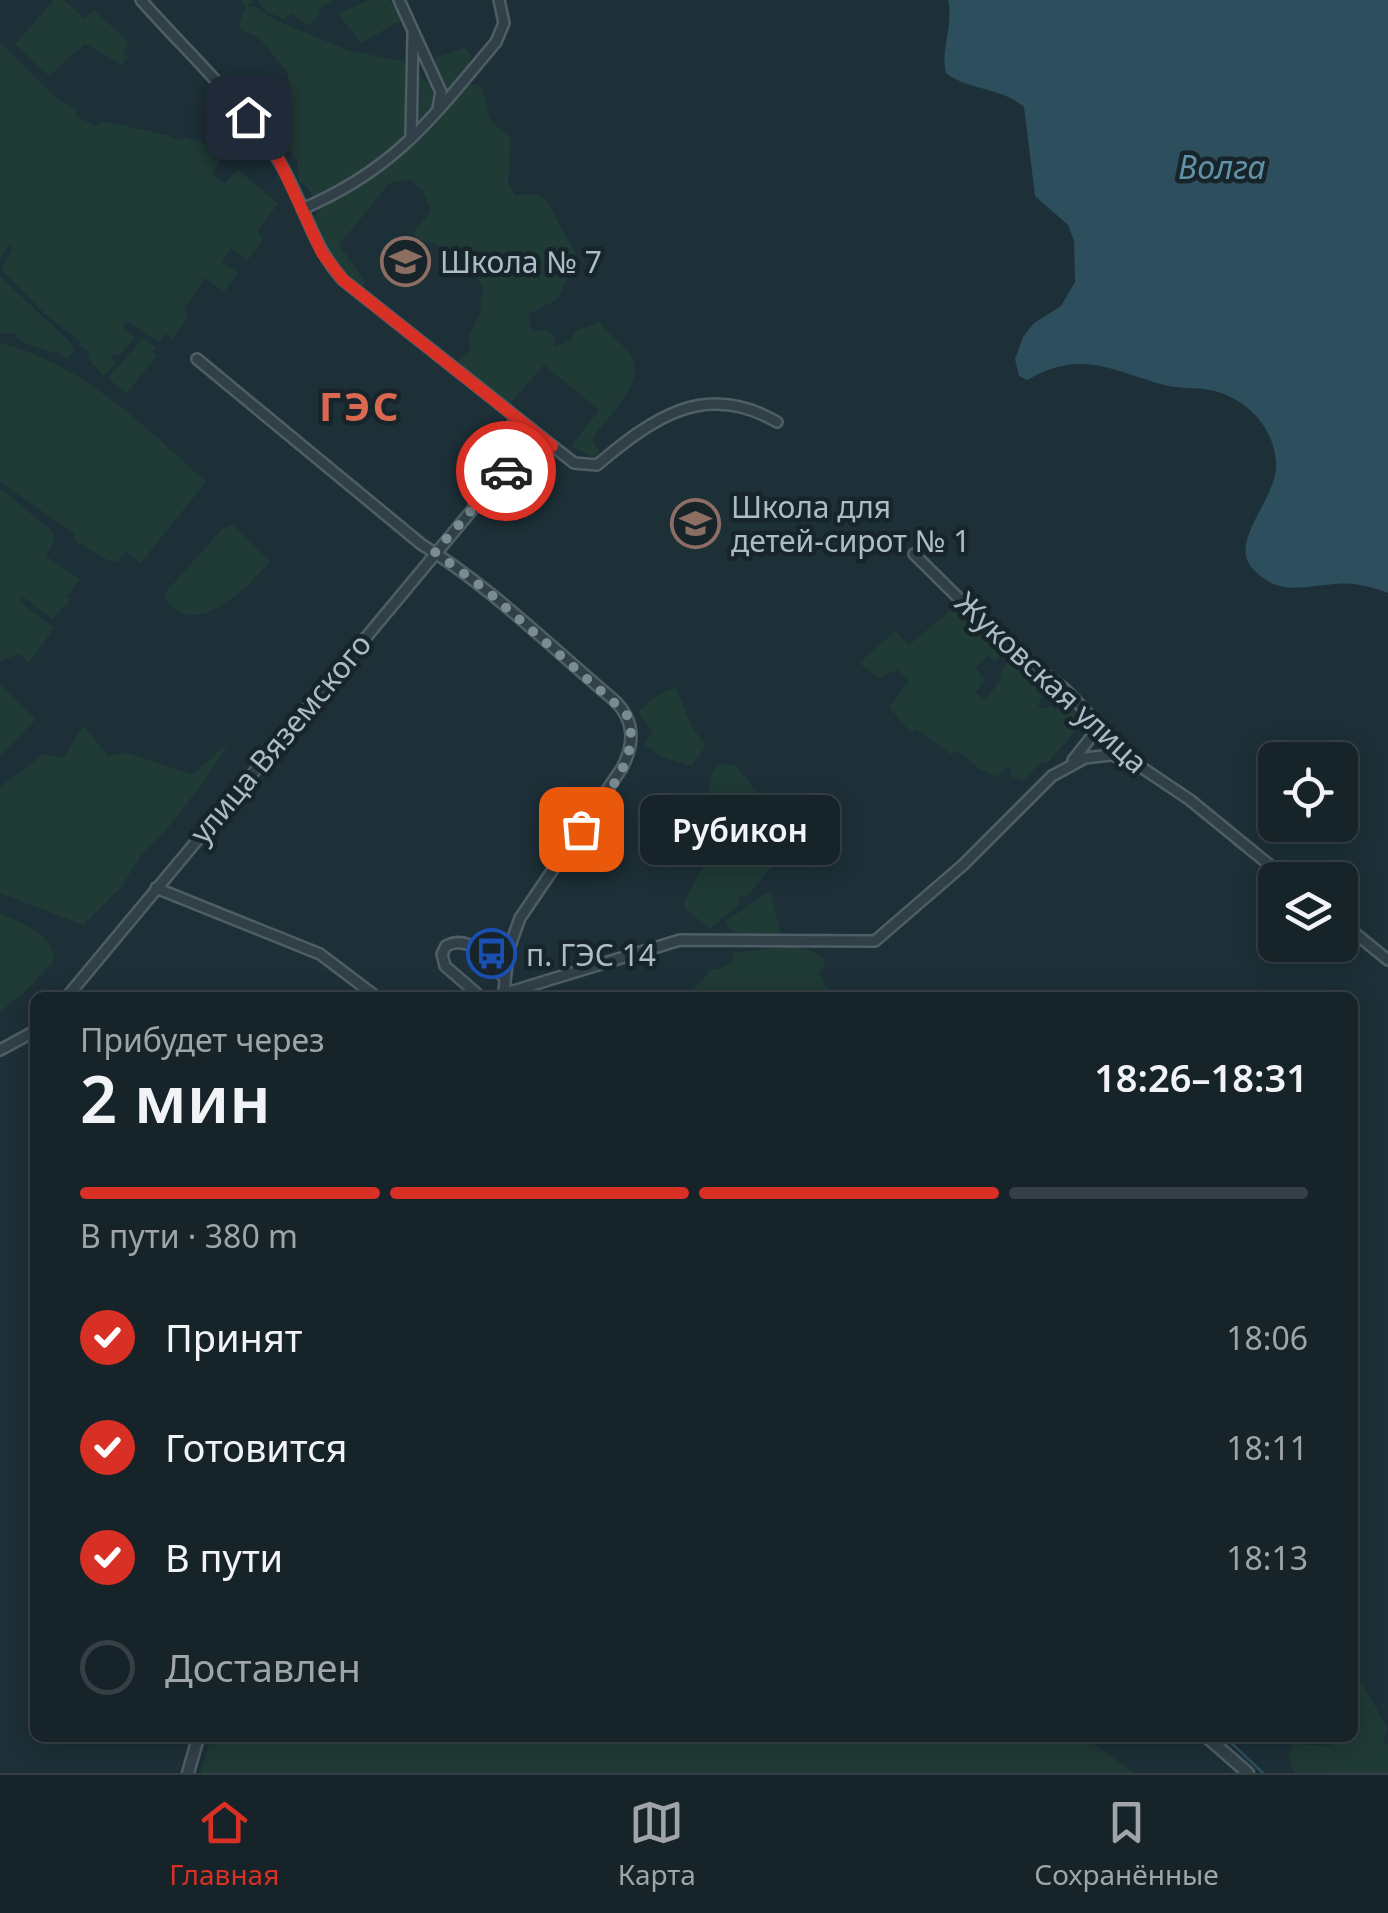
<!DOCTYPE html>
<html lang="ru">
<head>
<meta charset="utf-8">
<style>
  body { margin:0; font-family:"Noto Sans",sans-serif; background:#1f2b31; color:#f1f3f6; height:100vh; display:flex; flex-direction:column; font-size:38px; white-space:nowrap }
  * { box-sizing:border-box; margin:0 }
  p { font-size:32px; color:#9ea4a8 }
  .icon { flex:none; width:55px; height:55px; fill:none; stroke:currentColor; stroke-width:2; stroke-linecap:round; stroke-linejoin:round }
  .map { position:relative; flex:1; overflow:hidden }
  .sheet { position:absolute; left:30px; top:992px; width:1328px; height:750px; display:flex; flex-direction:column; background:#162329; border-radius:15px; box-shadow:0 5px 25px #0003,0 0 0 2px #354046 }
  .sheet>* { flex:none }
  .fabs { position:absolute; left:1258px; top:742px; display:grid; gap:20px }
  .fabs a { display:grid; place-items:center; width:100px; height:100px; border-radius:15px; background:#162329; box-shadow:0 5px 25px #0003,0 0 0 2px #354046; font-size:50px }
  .pin { position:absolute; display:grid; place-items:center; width:85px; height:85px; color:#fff; margin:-42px; border-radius:20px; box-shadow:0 5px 15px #0006 }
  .courier { position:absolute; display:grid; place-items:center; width:100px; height:100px; margin:-50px; border:8px solid #d93025; border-radius:50%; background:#fff; color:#222; box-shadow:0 2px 12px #0007 }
  .bubble { position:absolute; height:70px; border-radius:15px; background:#162329; box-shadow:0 5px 25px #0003,0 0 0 2px #354046; font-size:32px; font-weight:600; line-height:70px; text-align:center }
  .summary em { font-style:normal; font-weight:600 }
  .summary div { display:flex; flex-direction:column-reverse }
  .summary { display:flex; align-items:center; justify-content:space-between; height:170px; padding:0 50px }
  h1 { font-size:65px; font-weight:600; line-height:75px }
  .bar { display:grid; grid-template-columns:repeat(4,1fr); gap:15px 10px; align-content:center; height:120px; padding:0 50px }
  .bar i { height:12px; border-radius:8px; background:#354046 }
  .bar .selected { background:#d93025 }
  .bar p { grid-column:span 4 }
  ol { padding:0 50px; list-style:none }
  li { display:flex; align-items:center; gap:30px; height:110px }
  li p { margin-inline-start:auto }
  li .icon { padding:10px; border-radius:50%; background:#d93025; color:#fff; stroke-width:4 }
  li:last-child { color:#9ea4a8 }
  li i { width:55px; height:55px; border:5px solid #354046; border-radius:50% }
  .dock { display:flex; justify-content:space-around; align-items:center; height:140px; border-top:2px solid #354046; background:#162329; font-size:28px; color:#9ea4a8 }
  .dock a { display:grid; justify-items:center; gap:5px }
  .dock .selected { color:#d93025 }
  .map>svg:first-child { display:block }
  .green { fill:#203a35 }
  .water { fill:#2d4e5d }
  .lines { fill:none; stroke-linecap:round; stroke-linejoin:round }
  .stream { stroke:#2d4e5d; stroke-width:2.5 }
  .minor-casing { stroke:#4e5e66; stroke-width:14 }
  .tertiary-casing { stroke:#4e5e66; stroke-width:15 }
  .minor { stroke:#314047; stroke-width:9 }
  .tertiary { stroke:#314047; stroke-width:10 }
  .done { stroke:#798b93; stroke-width:10; stroke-dasharray:0 18 }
  .route { stroke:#d93025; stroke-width:12 }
  .labels { text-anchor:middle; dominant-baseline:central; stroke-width:9; stroke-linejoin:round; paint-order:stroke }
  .poi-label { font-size:30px; fill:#aabcc5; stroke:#17252b; text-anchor:start }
  .street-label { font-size:30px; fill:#aabcc5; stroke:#17252b }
  .water-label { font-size:32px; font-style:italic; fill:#6091a7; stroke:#17252b }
  .district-label { font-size:40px; font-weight:bold; letter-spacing:2.5px; fill:#da6750; stroke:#17252b }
</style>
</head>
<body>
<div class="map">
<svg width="1388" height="1773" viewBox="0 0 1388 1773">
  <rect width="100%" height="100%" fill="#1d2f37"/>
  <path class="green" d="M54,0H64L85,19L94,10L130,43L123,51L128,57L122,65L85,44L49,76L15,44Z
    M240,0H254L247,7L254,6L275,20L350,51L402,61L435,89V58L465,48L472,56L465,71V84L481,85L490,120L511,139L508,183L515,195L530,193L545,198L577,256L558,299L529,314L530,327L536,332L547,329L553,334L555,347L571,340L574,331L600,322C608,333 619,341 628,351C652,382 605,416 592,440L600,452L594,458L571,446L599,410L544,365L510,404L502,403L457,370L458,362L471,349L468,336L482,311L480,300L484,291L482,284L436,244L417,239L413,233L431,211L423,191L409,179L389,184L339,245L366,282L363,285H358L325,250L313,221L319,210L308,188L299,182L297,161L284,144L282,126L290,88L287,72L260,39L241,29L239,23L246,7Z
    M257,0H331L332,1L320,8L319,16L307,26L293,13L283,19L267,12Z
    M369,0H390L402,20L361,43L338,14Z
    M0,42L59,100L77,109L76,116L96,126L101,121L167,135L176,140C192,134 210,146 224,154L212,173L224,184L238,169L278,204L257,232L264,238L247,261L231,248L221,262L238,273L224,292L205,278L185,308L187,317L173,339L166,334L159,342L126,321L123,327L135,337L119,356L111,355L116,363L104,376L88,359L91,354L79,345L80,341L45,314L1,269L13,248L8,245L0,261Z
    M0,276L69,341L75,349L68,360L55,350L52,353L22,342L13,333H0Z
    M143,338L156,348L153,352L157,356L126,394L108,378Z
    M0,343C85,365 143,425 206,482L140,564L126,552L117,562L109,561L73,539L75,534L0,482Z
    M0,488L53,532L54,540L46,556L80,579L67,597L71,600L52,619L23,597L20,602L54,628L29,663L19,654L0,661Z
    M233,525L270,561C247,590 190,644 163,595L222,529Z
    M959,603L999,643L996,650L1004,646L1007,649L995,662L988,656L975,668L985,680L975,692L986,700L1002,677L998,674L1014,655L1049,683L1038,706L1045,709L1050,705L1055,709L1068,696L1087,718L1046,764L1042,761L1023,781L1010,776L1012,769L1008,766L997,777L979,769L958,751L950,754L917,729L911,733L889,707L909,680L897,670L879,678L859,663L895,631L909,645Z
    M0,684L36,719L0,757Z
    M676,687L691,725L706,746L691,766L662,757L644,744L653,732L638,712L656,696Z
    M83,725L108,756L126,752L192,775L230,741L205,780L164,833L142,854L120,889L83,925L0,893V787L44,754L64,758Z
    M719,763L737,767L789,831L790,843L749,895L738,896L739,904L710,929L685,909L684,902L708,857L705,848L717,831C709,812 704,777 719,763Z
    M767,892L771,894L781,937L733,933L725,922Z
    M0,913C21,923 51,933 55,959L29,988L0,1012Z
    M789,946C804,947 815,950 826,962L819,973L827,987L840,997H671L692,991L713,968L717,970L733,962L732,953Z
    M1353,1669L1388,1728L1383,1740L1388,1745V1773H1294L1288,1754L1293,1744L1329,1746L1337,1738H1352Z
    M211,1738H1085L1135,1773H200Z"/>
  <path class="water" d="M948,0H1388V593C1372,587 1353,582 1336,584C1302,586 1279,597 1252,568C1228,540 1278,499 1276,463C1274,427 1246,397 1210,390C1195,387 1179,389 1164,385C1110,370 1082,349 1027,380L1019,376L1015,359L1023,337L1034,323L1061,306L1075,282L1074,241L1068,225L1035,196L1024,107C1001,87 969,91 946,73C940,49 954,25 948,0Z"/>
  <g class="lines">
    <path class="stream" d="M1226,1738L1263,1773"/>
    <defs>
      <path id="minor" d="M141,0C187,52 239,99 277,158C302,197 311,245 343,280L574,463L597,465C653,418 705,380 777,422
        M399,0L441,92L438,108
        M411,137L413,33
        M302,209C396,169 432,118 496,42L504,23L499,0
        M197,359L421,544C491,587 551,647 614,700C635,720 635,743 622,768L520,918L509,949L503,998
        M501,473C510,454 502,437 516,419
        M914,554L1001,640L1066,690L1132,761L1190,800L1288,880
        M1073,760L1092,736L1093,720
        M156,888L320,954L378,998
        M1340,921L1388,960
        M503,994L680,940L875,941L963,865L1052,776L1085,758L1111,755L1132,761
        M66,998L497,480C514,463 536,466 552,446
        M482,998L445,966L442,954L446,946C470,933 491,961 505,979
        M0,1050L35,1031"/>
      <path id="tertiary" d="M1208,1738L1248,1773
        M188,1773L198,1738"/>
    </defs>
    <use href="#minor" class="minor-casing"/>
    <use href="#tertiary" class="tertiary-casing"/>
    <use href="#minor" class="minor"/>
    <use href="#tertiary" class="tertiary"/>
  </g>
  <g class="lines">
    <path class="done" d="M506,471L435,552L487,591L626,713C645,756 604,796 581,829"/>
    <path class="route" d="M248,117L279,160L322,253L343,280L552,446L533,464L506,471"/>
  </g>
  <defs>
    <symbol id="school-ring" viewBox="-11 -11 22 22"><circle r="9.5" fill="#17252b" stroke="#8d6e63" stroke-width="1.5"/><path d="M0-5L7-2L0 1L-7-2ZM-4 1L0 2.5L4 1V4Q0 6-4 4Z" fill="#8d6e63"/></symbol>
    <symbol id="bus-ring" viewBox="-11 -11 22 22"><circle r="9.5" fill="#17252b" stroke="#1a4fb4" stroke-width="1.5"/><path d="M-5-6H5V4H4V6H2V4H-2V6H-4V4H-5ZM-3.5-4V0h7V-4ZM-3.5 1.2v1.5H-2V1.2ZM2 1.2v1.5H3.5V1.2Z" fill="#1a4fb4"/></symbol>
  </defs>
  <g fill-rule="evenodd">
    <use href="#school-ring" x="378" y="234" width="55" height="55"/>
    <use href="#school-ring" x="668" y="496" width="55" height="55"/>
    <use href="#bus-ring" x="464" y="926" width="55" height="55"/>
  </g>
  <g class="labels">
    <g class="poi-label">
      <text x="440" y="261">Школа № 7</text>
      <text x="731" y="506">Школа для<tspan x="731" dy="34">детей-сирот № 1</tspan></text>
      <text x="526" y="954">п. ГЭС 14</text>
    </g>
    <g class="street-label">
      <text transform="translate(1052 682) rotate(43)">Жуковская улица</text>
      <text transform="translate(280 738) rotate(-50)">улица Вяземского</text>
    </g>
    <g class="water-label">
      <text x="1222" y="166">Волга</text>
    </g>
    <g class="district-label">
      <text x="360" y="405">ГЭС</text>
    </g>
  </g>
</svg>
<div class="fabs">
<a><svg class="icon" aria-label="locate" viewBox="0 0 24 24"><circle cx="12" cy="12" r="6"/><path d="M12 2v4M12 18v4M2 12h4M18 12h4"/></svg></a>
<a><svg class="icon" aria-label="layers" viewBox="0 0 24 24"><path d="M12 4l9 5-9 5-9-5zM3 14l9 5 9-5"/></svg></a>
</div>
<div class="pin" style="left:581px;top:829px;background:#ea580c"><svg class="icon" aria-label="bag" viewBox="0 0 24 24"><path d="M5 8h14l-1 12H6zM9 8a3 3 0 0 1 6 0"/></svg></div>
<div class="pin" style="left:248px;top:117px;background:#1f2937"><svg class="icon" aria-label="home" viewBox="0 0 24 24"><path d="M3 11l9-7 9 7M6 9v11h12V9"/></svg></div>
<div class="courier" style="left:506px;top:471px"><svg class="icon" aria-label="car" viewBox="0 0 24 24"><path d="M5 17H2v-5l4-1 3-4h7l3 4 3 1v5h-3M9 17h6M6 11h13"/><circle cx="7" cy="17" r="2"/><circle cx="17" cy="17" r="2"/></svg></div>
<div class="bubble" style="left:640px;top:795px;width:200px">Рубикон</div>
<section class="sheet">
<div class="summary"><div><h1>2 мин</h1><p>Прибудет через</p></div><em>18:26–18:31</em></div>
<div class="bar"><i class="selected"></i><i class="selected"></i><i class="selected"></i><i></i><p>В пути · 380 m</p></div>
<ol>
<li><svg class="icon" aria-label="check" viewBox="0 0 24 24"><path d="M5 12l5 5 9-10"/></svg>Принят<p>18:06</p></li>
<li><svg class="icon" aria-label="check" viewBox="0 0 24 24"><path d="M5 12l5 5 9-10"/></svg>Готовится<p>18:11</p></li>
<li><svg class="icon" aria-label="check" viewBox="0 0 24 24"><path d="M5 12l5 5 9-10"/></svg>В пути<p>18:13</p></li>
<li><i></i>Доставлен</li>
</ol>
</section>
</div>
<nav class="dock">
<a class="selected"><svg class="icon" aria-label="home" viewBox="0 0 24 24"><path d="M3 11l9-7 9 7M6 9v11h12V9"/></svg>Главная</a>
<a><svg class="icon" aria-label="map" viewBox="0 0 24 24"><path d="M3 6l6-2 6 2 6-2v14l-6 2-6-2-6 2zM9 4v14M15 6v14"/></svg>Карта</a>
<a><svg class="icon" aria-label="saved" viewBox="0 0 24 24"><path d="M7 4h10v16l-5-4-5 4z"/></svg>Сохранённые</a>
</nav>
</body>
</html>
